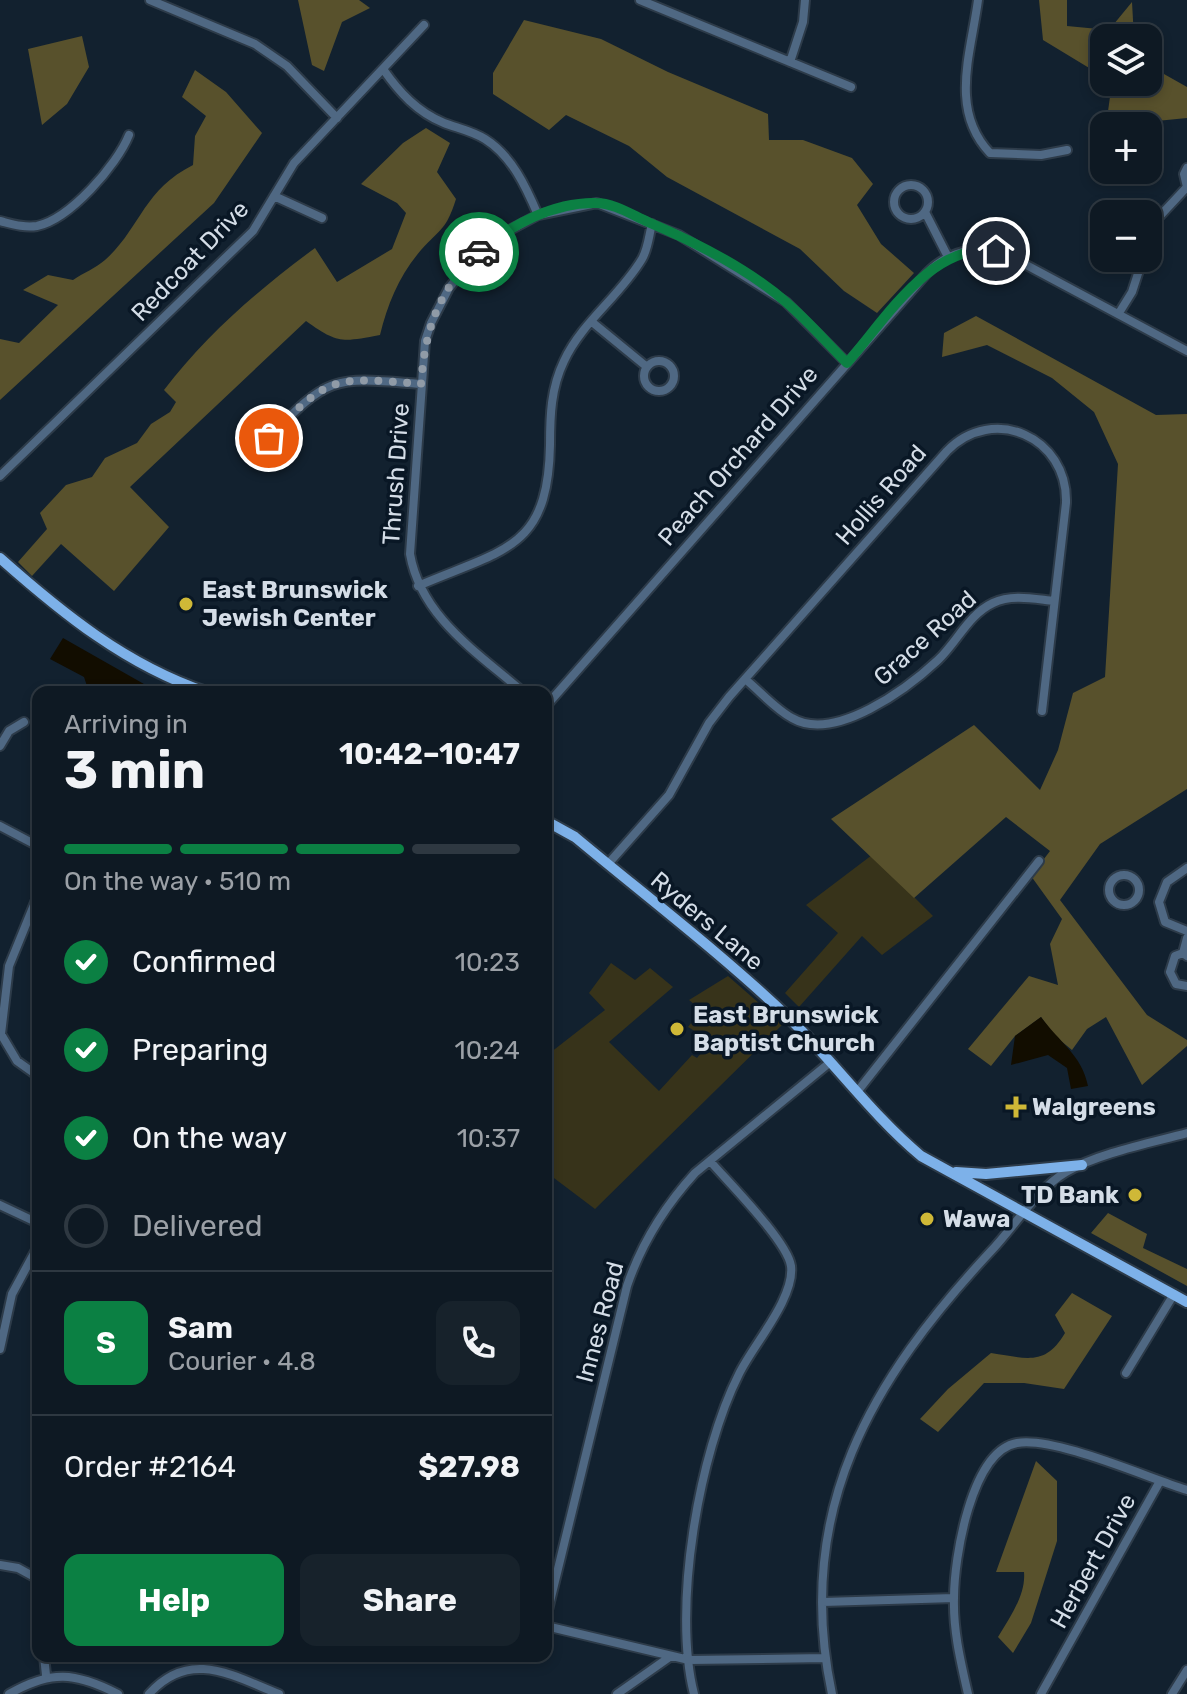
<!DOCTYPE html>
<html lang="en">
<head>
<meta charset="utf-8">
<style>
  body { margin:0; font-family:Rubik,sans-serif; background:#17222b; color:#f1f3f6; height:100vh; display:flex; flex-direction:column; font-size:30px; white-space:nowrap }
  * { box-sizing:border-box; margin:0 }
  p { font-size:26px; color:#9ba0a6 }
  .icon { flex:none; width:44px; height:44px; fill:none; stroke:currentColor; stroke-width:2; stroke-linecap:round; stroke-linejoin:round }
  .map { position:relative; flex:1; overflow:hidden }
  .panel { position:absolute; left:32px; top:686px; width:520px; height:976px; display:flex; flex-direction:column; background:#0e1923; border-radius:16px; box-shadow:0 4px 12px #0003,0 0 0 2px #2e3841 }
  .panel>* { flex:none }
  .buttons { position:absolute; left:1090px; top:24px; display:grid; gap:16px }
  .buttons a { display:grid; place-items:center; width:72px; height:72px; border-radius:16px; background:#0e1923; box-shadow:0 4px 12px #0003,0 0 0 2px #2e3841; font-size:40px }
  .pin { position:absolute; display:grid; place-items:center; width:68px; height:68px; color:#fff; margin:-34px; border:4px solid #fff; border-radius:50%; box-shadow:0 2px 8px #0007 }
  .courier { position:absolute; display:grid; place-items:center; width:80px; height:80px; margin:-40px; border:6px solid #0b8043; border-radius:50%; background:#fff; color:#222; box-shadow:0 2px 10px #0007 }
  .head em { font-style:normal; font-weight:700 }
  .head div { display:flex; flex-direction:column-reverse }
  .head { display:flex; align-items:center; justify-content:space-between; height:136px; padding:0 32px }
  h1 { font-size:52px; font-weight:700; line-height:60px }
  .bar { display:grid; grid-template-columns:repeat(4,1fr); gap:12px 8px; align-content:center; height:96px; padding:0 32px }
  .bar i { height:10px; border-radius:6px; background:#2e3841 }
  .bar .on { background:#0b8043 }
  .bar p { grid-column:span 4 }
  .line { display:flex; align-items:center; gap:20px; padding:0 32px; border-top:2px solid #2e3841 }
  .line div { flex:1 }
  .round { display:grid; place-items:center; flex:none; width:84px; height:84px; border-radius:16px; background:#17222b }
  ol { padding:0 32px; list-style:none }
  li { display:flex; align-items:center; gap:24px; height:88px }
  li p { margin-inline-start:auto }
  li .icon { padding:8px; border-radius:50%; background:#0b8043; color:#fff; stroke-width:4 }
  li:last-child { color:#9ba0a6 }
  li i { width:44px; height:44px; border:4px solid #2e3841; border-radius:50% }
  .action { display:flex; gap:16px; margin-top:auto; padding:16px 32px }
  .action a { flex:1; height:92px; border-radius:16px; background:#0b8043; color:#fff; font-size:32px; font-weight:700; line-height:92px; text-align:center }
  .action a+a { background:#17222b; color:#f1f3f6 }
  .map>svg:first-child { display:block }
  .green { fill:#37331a }
  .forest { fill:#58512c }
  .water { fill:#120d00 }
  .lines { fill:none; stroke-linecap:round; stroke-linejoin:round }
  .minor-casing { stroke:#2d3b49; stroke-width:12 }
  .major-casing { stroke:#2d3b49; stroke-width:14 }
  .minor { stroke:#4f6883; stroke-width:8 }
  .major { stroke:#7db1e9; stroke-width:10 }
  .done { stroke:#909ba7; stroke-width:8; stroke-dasharray:0 14.4 }
  .route { stroke:#0b8043; stroke-width:10 }
  .poi-dot { fill:#cfb837; stroke:#091725; stroke-width:3 }
  .labels { text-anchor:middle; dominant-baseline:central; stroke-width:7; stroke-linejoin:round; paint-order:stroke }
  .street-label { font-size:24px; fill:#d4dde7; stroke:#091725 }
  .poi-label { font-size:24px; font-weight:bold; fill:#d4dde7; stroke:#091725; text-anchor:start }
</style>
</head>
<body>
<div class="map">
<svg width="1187" height="1694" viewBox="0 0 1187 1694">
  <rect width="100%" height="100%" fill="#12212f"/>
  <path class="green" d="M872,855L933,916L882,955L862,936L799,1007L785,993L838,933L806,905Z
    M611,963L635,980L650,968L673,987L609,1042L659,1091L692,1055L697,1058L711,1041L688,1027L701,1010L689,1000L728,976L783,1024L595,1209L546,1172V1056L605,1010L589,993Z"/>
  <path class="forest" d="M298,0H359L370,8L342,22L324,71L312,65Z
    M1039,0H1067V26L1109,30L1132,2L1134,38H1104V77L1043,40Z
    M524,20L601,39L668,72L768,114L769,140H803L852,158L873,184L857,205L881,244L914,273L877,313L844,291L800,249L667,177L629,146L566,115L549,130L493,94V73Z
    M82,36L89,67L67,104L42,125L28,49Z
    M1148,65L1187,87V118L1106,126L1112,82H1148Z
    M195,70L226,92L262,133L214,203L0,400V339L19,343L58,305L23,290L48,275L73,280C83,273 96,268 105,260C140,229 143,190 193,165L195,136L206,116L182,97Z
    M426,128L450,143L437,172L456,199C446,230 442,227 421,250C399,276 388,303 380,335C342,342 338,344 306,321L130,487L169,527L114,591L61,544L32,576L18,562L47,529L40,513L66,485L92,477L105,458L137,443L151,424L170,412L176,402L164,390C207,334 258,290 315,248L337,282L392,249L406,213L397,203L361,184L403,143Z
    M976,316L1156,415L1187,414V789L1100,844L1060,900L1147,1015L1187,1040V1046L1142,1085L1106,1017L1087,1029L1072,1050L1055,1036L1041,1017L1015,1036L991,1066L968,1049L1029,976L1058,985L1050,944L1062,919L1031,876L1050,851L1006,817L914,898L831,819L974,725L1040,790L1058,750L1073,693L1105,677L1118,464L1094,412L1052,378L987,345L942,357L944,333Z
    M1108,1213L1147,1234L1143,1248L1187,1269V1286L1091,1233Z
    M1072,1293L1112,1316L1064,1389L1024,1383H984L938,1432L920,1419L948,1389L991,1353C1026,1358 1045,1367 1065,1333L1055,1315Z
    M1036,1461L1057,1481V1541L1031,1623L1013,1653L998,1637C1010,1617 1026,1595 1024,1572H996Z"/>
  <path class="water" d="M63,638L158,692H89L84,677L50,659Z
    M1041,1017C1059,1042 1082,1055 1088,1086L1071,1089L1067,1068L1048,1055L1011,1065L1015,1036Z"/>
  <g class="lines">
    <defs>
      <path id="minor" d="M150,0L255,44L287,66L337,118
        M640,0L851,87
        M978,0C971,53 949,110 990,153L1041,155L1067,150
        M790,62L803,22L805,0
        M383,69C399,92 417,112 444,123C457,128 472,131 485,139C512,156 526,187 538,215
        M1187,168L1184,174L1187,187
        M894 202a17 17 0 1 1 34 0a17 17 0 1 1-34 0Z
        M274,196L322,218
        M925,212L948,257
        M0,221C12,224 24,228 37,226C70,219 117,165 129,135
        M1148,241L1158,218L1187,187
        M1119,313L1132,292L1143,258
        M592,322L647,367
        M644 376a15 15 0 1 1 30 0a15 15 0 1 1-30 0Z
        M269,438C329,374 335,377 421,384
        M0,476L253,231L294,163L424,25
        M418,586C504,549 548,550 550,445C550,415 551,388 564,361C582,322 620,296 642,259C648,249 649,235 652,224
        M745,679C760,691 775,709 792,718C835,743 908,688 938,660C957,642 969,614 993,603C1012,594 1034,599 1054,601
        M523,692C477,652 421,617 410,554L425,341L431,323L449,288L474,257L504,233L538,215L597,203L679,235L786,302L847,363
        M546,706L927,273C948,252 975,245 1004,253L1187,351
        M0,746L9,731L24,722
        M0,826L38,846
        M608,864L669,795L709,723L729,697L947,451C993,404 1068,437 1066,503L1042,711
        M1187,868L1167,882L1159,902L1165,922L1187,931
        M1109 890a15 15 0 1 1 30 0a15 15 0 1 1-30 0Z
        M38,895L9,966L1,1034L17,1061L38,1076
        M1183,953L1187,938
        M1187,956L1183,953L1175,956L1170,972L1176,984L1187,986
        M857,1092L1039,861
        M0,1205L38,1223
        M0,1349L12,1294L38,1246
        M1126,1373L1174,1294
        M0,1565L18,1568L38,1579
        M823,1602L954,1598
        M546,1618L627,1286C642,1242 664,1207 695,1173L828,1064
        M546,1626L689,1660L826,1658
        M44,1656L46,1675
        M9,1694C51,1670 75,1672 118,1694
        M149,1694C190,1648 233,1676 279,1694
        M617,1694L671,1656
        M694,1694C672,1608 699,1453 739,1374C753,1345 795,1298 791,1266C787,1241 729,1183 710,1161
        M832,1694C793,1511 871,1380 991,1251C1014,1227 1037,1189 1066,1172C1099,1153 1150,1143 1187,1133
        M968,1694C961,1663 953,1631 954,1598C954,1559 971,1451 1017,1443C1054,1436 1148,1478 1187,1490
        M1041,1694L1160,1481
        M1172,1694L1187,1670"/>
      <path id="major" d="M0,558C62,613 126,665 206,692
        M546,821L575,837C647,897 722,954 790,1019C835,1063 872,1115 921,1156L1187,1302
        M956,1172L986,1174L1082,1165"/>
    </defs>
    <use href="#minor" class="minor-casing"/>
    <use href="#major" class="major-casing"/>
    <use href="#minor" class="minor"/>
    <use href="#major" class="major"/>
  </g>
  <g class="lines">
    <path class="done" d="M269,438C329,374 336,377 421,384C425,330 438,290 479,252"/>
    <path class="route" d="M479,252C510,225 554,202 596,203C614,203 632,215 648,222C695,242 747,268 786,302C808,321 827,343 847,363C885,320 932,241 996,251"/>
  </g>
  <g class="poi-dot">
    <circle cx="186" cy="604" r="8"/>
    <circle cx="677" cy="1029" r="8"/>
    <path d="M1012 1095h8v8h8v8h-8v8h-8v-8h-8v-8h8z"/>
    <circle cx="1135" cy="1195" r="8"/>
    <circle cx="927" cy="1219" r="8"/>
  </g>
  <g class="labels">
    <g class="street-label">
      <text transform="translate(190 261) rotate(-46)">Redcoat Drive</text>
      <text transform="translate(738 456) rotate(-49)">Peach Orchard Drive</text>
      <text transform="translate(396 474) rotate(-86)">Thrush Drive</text>
      <text transform="translate(881 495) rotate(-49)">Hollis Road</text>
      <text transform="translate(925 638) rotate(-42)">Grace Road</text>
      <text transform="translate(707 921) rotate(40)">Ryders Lane</text>
      <text transform="translate(600 1322) rotate(-75)">Innes Road</text>
      <text transform="translate(1093 1561) rotate(-61)">Herbert Drive</text>
    </g>
    <g class="poi-label">
      <text x="202" y="590">East Brunswick<tspan x="202" dy="28">Jewish Center</tspan></text>
      <text x="693" y="1015">East Brunswick<tspan x="693" dy="28">Baptist Church</tspan></text>
      <text x="1032" y="1107">Walgreens</text>
      <text x="1119" y="1195" text-anchor="end">TD Bank</text>
      <text x="943" y="1219">Wawa</text>
    </g>
  </g>
</svg>
<div class="buttons">
<a><svg class="icon" aria-label="layers" viewBox="0 0 24 24"><path d="M12 4l9 5-9 5-9-5zM3 14l9 5 9-5"/></svg></a>
<a>+</a>
<a>−</a>
</div>
<div class="pin" style="left:269px;top:438px;background:#ea580c"><svg class="icon" aria-label="bag" viewBox="0 0 24 24"><path d="M5 8h14l-1 12H6zM9 8a3 3 0 0 1 6 0"/></svg></div>
<div class="pin" style="left:996px;top:251px;background:#1f2937"><svg class="icon" aria-label="home" viewBox="0 0 24 24"><path d="M3 11l9-7 9 7M6 9v11h12V9"/></svg></div>
<div class="courier" style="left:479px;top:252px"><svg class="icon" aria-label="car" viewBox="0 0 24 24"><path d="M5 17H2v-5l4-1 3-4h7l3 4 3 1v5h-3M9 17h6M6 11h13"/><circle cx="7" cy="17" r="2"/><circle cx="17" cy="17" r="2"/></svg></div>
<section class="panel">
<div class="head"><div><h1>3 min</h1><p>Arriving in</p></div><em>10:42–10:47</em></div>
<div class="bar"><i class="on"></i><i class="on"></i><i class="on"></i><i></i><p>On the way · 510 m</p></div>
<ol>
<li><svg class="icon" aria-label="check" viewBox="0 0 24 24"><path d="M5 12l5 5 9-10"/></svg>Confirmed<p>10:23</p></li>
<li><svg class="icon" aria-label="check" viewBox="0 0 24 24"><path d="M5 12l5 5 9-10"/></svg>Preparing<p>10:24</p></li>
<li><svg class="icon" aria-label="check" viewBox="0 0 24 24"><path d="M5 12l5 5 9-10"/></svg>On the way<p>10:37</p></li>
<li><i></i>Delivered</li>
</ol>
<div class="line" style="height:144px"><b class="round" style="background:#0b8043;color:#fff">S</b><div><b>Sam</b><p>Courier · 4.8</p></div><a class="round"><svg class="icon" aria-label="phone" viewBox="0 0 24 24"><path d="M5 4h4l2 5-3 2q2 4 5 5l2-3 5 2v4C11 20 4 13 5 4z"/></svg></a></div>
<div class="line" style="height:104px"><div>Order #2164</div><b>$27.98</b></div>
<div class="action"><a>Help</a><a>Share</a></div>
</section>
</div>
</body>
</html>
